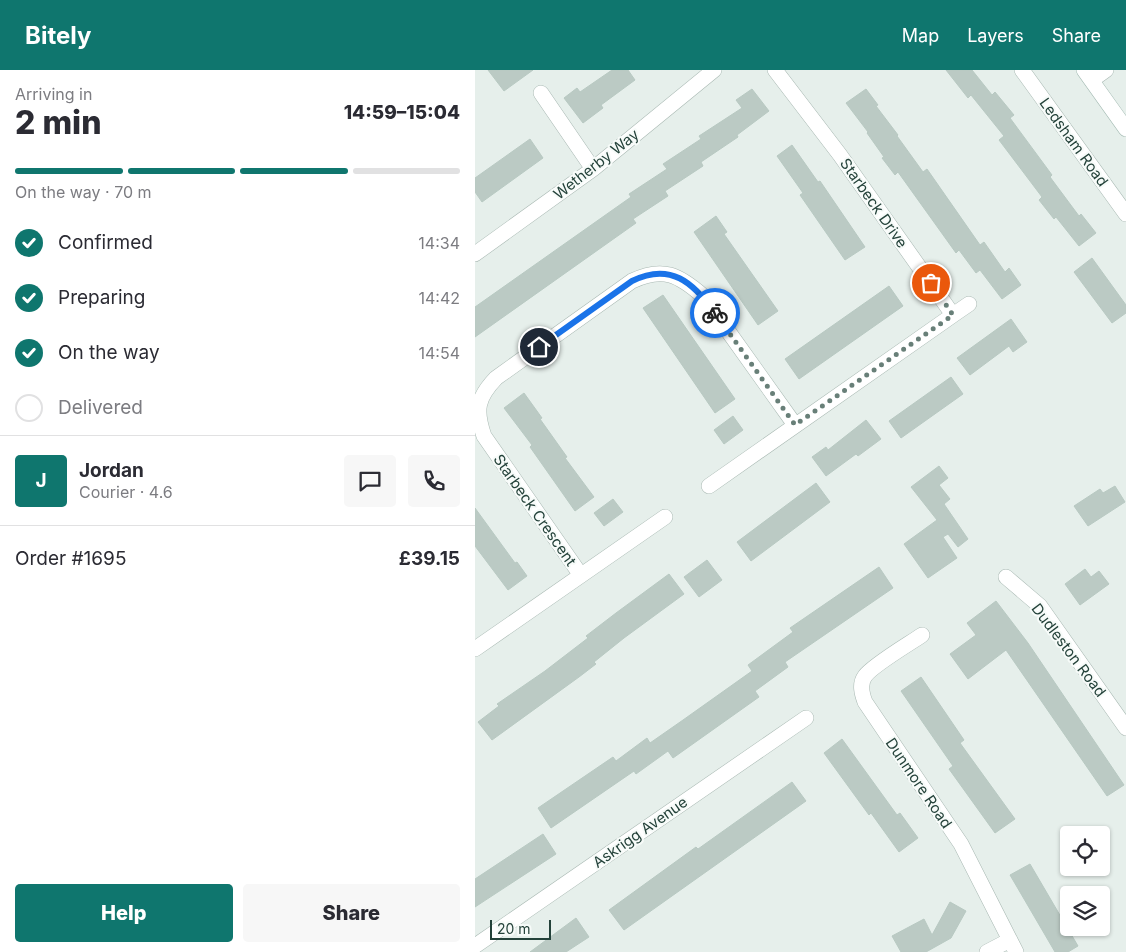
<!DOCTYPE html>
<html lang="en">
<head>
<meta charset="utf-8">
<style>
  body { margin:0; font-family:Inter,sans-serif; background:#f7f7f7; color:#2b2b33; height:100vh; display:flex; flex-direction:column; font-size:19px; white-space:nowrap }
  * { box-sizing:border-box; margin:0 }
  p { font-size:16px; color:#7c7c81 }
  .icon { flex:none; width:28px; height:28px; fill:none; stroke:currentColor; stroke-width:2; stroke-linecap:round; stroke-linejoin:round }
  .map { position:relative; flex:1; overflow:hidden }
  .sheet { display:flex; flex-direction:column; background:#fff; width:475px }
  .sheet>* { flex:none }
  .fabs { position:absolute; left:585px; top:756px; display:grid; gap:10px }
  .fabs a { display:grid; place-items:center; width:50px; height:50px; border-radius:5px; background:#fff; box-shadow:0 1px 4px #0004; font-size:25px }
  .scale { position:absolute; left:15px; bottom:12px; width:61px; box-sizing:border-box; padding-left:5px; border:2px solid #24423a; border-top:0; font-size:14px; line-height:18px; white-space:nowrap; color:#24423a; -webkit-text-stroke:4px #f7fbf9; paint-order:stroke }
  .pin { position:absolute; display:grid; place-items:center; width:42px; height:42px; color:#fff; margin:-21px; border:2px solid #fff; border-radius:50%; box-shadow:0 1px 5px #0007 }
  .courier { position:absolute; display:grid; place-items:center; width:50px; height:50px; margin:-25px; border:4px solid #1a73e8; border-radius:50%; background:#fff; color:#222; box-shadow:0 1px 6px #0007 }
  .headline em { font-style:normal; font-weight:800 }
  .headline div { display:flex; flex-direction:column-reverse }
  .headline { display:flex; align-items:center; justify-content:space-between; height:85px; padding:0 15px }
  h1 { font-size:32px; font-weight:800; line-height:38px }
  .bar { display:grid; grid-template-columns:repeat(4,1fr); gap:8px 5px; align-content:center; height:60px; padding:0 15px }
  .bar i { height:6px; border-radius:4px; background:#e1e1e2 }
  .bar .current { background:#0f766e }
  .bar p { grid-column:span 4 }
  .line { display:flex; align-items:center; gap:12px; padding:0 15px; border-top:1px solid #e1e1e2 }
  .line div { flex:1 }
  .round { display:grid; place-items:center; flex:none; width:52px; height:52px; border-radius:5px; background:#f7f7f7 }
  ol { padding:0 15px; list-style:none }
  li { display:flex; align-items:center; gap:15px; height:55px }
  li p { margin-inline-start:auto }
  li .icon { padding:5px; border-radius:50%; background:#0f766e; color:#fff; stroke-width:4 }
  li:last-child { color:#7c7c81 }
  li i { width:28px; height:28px; border:2px solid #e1e1e2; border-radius:50% }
  .action { display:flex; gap:10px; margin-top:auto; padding:10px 15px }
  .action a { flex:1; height:58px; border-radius:5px; background:#0f766e; color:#fff; font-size:20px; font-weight:800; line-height:58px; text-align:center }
  .action a+a { background:#f7f7f7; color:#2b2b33 }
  header { display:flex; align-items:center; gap:30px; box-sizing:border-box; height:70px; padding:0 25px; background:#0f766e; color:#fff }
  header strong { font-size:24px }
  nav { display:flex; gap:28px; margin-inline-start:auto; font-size:18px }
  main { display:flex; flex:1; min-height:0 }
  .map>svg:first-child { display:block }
  .building { fill:#bbcac4; stroke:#b8c9c2 }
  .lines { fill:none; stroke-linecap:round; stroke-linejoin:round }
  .minor-casing { stroke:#a8b8b2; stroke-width:16 }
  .secondary-casing { stroke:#a4bbb3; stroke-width:16 }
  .minor { stroke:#fff; stroke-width:15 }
  .secondary { stroke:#fff; stroke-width:15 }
  .done { stroke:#687f78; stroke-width:5; stroke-dasharray:0 9 }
  .route { stroke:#1a73e8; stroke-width:6 }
  .labels { text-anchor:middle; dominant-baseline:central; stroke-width:4; stroke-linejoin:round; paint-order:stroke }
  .street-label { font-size:15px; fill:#24423a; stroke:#f7fbf9 }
</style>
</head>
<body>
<header>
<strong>Bitely</strong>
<nav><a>Map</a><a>Layers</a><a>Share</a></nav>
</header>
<main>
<section class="sheet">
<div class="headline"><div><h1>2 min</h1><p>Arriving in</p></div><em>14:59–15:04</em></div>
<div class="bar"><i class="current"></i><i class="current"></i><i class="current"></i><i></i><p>On the way · 70 m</p></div>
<ol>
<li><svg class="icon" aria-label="check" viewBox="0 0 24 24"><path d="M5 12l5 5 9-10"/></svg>Confirmed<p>14:34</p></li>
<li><svg class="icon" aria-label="check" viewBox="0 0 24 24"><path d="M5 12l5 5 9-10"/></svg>Preparing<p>14:42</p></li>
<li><svg class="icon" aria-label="check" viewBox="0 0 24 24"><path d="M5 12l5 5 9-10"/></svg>On the way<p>14:54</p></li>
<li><i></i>Delivered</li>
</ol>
<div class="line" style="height:90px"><b class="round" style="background:#0f766e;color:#fff">J</b><div><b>Jordan</b><p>Courier · 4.6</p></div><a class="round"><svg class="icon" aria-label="chat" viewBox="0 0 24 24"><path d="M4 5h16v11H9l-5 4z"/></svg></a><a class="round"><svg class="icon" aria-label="phone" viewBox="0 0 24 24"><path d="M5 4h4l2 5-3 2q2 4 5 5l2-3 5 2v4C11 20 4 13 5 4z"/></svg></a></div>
<div class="line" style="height:65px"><div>Order #1695</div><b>£39.15</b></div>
<div class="action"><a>Help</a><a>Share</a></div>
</section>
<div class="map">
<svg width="651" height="882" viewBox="0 0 651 882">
  <rect width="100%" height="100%" fill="#e6efeb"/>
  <path class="building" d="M13,0H58L29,21Z
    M137,0H153L160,10L126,35L128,38L108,53L89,28L102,18L105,22Z
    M471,0H497L517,25L520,22L539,45L535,48L577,105L575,107L604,146L606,144L621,163L604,176L581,147L579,149L564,130L567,127L524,70L529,66L496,25L493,28Z
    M277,19L294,41L262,65L263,67L226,92L228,96L190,121L193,126L158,149L161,153L0,267V237L156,127L154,124L192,99L188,94L226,69L224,66L267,38L261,30Z
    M391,19L403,35L401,36L423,65L422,66L448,102L452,99L505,175L509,172L530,202L534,198L546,215L527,229L505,200L501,203L484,180L481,183L423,102L420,105L407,88L409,87L392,63L393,62L371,33Z
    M55,69L68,88L7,132L0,122V108Z
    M317,75L343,112L345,111L390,177L370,190L325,125L328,123L302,86Z
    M241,146L252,162L249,164L303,241L283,255L219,162Z
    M617,188L651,235V243L637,253L599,202Z
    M414,216L428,236L324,309L310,289Z
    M188,225L260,329L240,343L168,238Z
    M536,249L552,272L538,282L534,276L495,305L482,288Z
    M476,307L488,324L426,368L414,351Z
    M49,323L67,348L65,349L92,387L90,388L119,427L100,441L55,377L57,375L29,338Z
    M258,346L268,360L249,374L239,360Z
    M391,350L406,369L383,386L381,384L351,406L337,387L351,377L353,380Z
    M464,396L473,408L464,415L475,429L469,434L493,469L483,477L473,464L468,467L482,488L453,508L429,474L462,450L436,417Z
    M341,413L355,432L276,491L262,472Z
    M640,416L650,432L613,456L599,436L625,419L628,423Z
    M138,429L148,442L129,456L119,443Z
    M0,438L40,493L42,492L52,506L33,520L0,476Z
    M232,490L247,510L224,527L209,507Z
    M404,497L418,518L310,592L313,597L280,621L284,627L198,688L193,681L161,704L159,701L76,758L63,738L138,687L141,691L172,668L175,673L208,650L277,601L273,595L318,562L315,558Z
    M610,499L616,507L624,501L634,514L605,535L590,514Z
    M194,504L209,524L149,568L119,592L121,594L104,607L17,670L3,652L24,636L22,634L70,601L113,568L111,566L141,543Z
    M521,531L553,573L649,715L632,726L531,580L493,609L475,584L501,565L492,553Z
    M446,607L489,670L485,673L540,749L520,763L474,699L478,696L426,621Z
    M367,669L422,745L425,743L443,768L424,782L396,743L394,745L349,683Z
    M317,712L331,731L149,860L134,840L221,777L223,779Z
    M68,764L81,784L0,837V809Z
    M555,794L603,876L593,882H580L535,805Z
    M475,832L491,841L476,868L451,882H426L417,866L449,849L457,865Z
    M101,848L114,867L91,882H55Z"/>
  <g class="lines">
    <defs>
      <path id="minor" d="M547,0L651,144
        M617,10L631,0
        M66,23L118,99
        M0,184L118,99L239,0
        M478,245L494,234
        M234,416L478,245L365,85L300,0
        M105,504L9,366C0,340 2,328 21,308L157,211C188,196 204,205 228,226L320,355
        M531,507L565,536L651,658
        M447,565C434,574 398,595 390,606C384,614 387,624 390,632L486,774L541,882
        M0,579L190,447
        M0,876L331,648
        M512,882L535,870"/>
      <path id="secondary" d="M609,0L651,59"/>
    </defs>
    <use href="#minor" class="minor-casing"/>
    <use href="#secondary" class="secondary-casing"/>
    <use href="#minor" class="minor"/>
    <use href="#secondary" class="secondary"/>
  </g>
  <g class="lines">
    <path class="done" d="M240,243L320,355L478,245L456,213"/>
    <path class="route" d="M64,277L157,211C195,192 218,212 240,243"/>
  </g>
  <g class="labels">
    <g class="street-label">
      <text transform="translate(599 72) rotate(54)">Ledsham Road</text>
      <text transform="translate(121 94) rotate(-38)">Wetherby Way</text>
      <text transform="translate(399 133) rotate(55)">Starbeck Drive</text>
      <text transform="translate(60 440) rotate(55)">Starbeck Crescent</text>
      <text transform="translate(594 580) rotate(53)">Dudleston Road</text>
      <text transform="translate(444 713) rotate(56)">Dunmore Road</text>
      <text transform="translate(165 762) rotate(-35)">Askrigg Avenue</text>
    </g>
  </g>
</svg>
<div class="fabs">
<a><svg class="icon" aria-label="locate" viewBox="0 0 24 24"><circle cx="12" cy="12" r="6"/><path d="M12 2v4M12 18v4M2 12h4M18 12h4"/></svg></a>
<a><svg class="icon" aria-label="layers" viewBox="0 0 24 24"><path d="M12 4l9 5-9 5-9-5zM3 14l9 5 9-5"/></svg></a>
</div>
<div class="scale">20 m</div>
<div class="pin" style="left:456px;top:213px;background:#ea580c"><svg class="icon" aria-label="bag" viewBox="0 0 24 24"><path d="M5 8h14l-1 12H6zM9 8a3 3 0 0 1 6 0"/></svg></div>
<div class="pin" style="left:64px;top:277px;background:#1f2937"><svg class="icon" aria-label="home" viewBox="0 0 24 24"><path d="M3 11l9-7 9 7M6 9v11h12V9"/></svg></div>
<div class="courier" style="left:240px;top:243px"><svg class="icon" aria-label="bike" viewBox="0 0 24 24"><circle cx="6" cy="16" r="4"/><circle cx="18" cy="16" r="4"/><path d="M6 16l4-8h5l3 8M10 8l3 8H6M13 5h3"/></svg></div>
</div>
</main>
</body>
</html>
